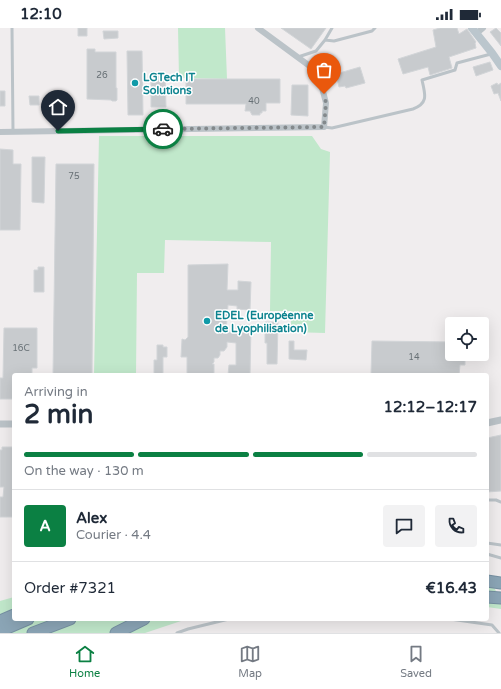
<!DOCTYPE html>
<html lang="en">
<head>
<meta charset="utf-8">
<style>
  body { margin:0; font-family:"Varela Round",sans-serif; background:#f2f2f3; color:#1f2937; height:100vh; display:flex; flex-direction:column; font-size:15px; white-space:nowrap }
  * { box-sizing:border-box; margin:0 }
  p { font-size:13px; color:#747a83 }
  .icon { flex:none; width:22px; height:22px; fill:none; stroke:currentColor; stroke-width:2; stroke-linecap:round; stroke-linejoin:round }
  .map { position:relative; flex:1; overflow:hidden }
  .details { position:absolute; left:12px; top:345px; width:477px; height:248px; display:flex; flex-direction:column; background:#fff; border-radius:4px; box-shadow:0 4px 16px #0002 }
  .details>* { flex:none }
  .controls { position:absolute; left:445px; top:289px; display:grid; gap:8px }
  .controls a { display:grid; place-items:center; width:44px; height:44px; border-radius:4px; background:#fff; box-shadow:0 4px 16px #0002; font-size:20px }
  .pin { position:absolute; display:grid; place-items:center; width:34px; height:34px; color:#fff; margin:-41px -17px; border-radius:50% 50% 50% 0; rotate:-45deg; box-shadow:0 0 4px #0007 }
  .pin .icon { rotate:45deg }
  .courier { position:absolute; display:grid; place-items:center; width:40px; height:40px; margin:-20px; border:3px solid #0b8043; border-radius:50%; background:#fff; color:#222; box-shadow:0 1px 5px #0007 }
  .head em { font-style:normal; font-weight:800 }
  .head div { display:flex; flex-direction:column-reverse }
  .head { display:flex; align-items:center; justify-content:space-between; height:68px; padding:0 12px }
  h1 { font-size:26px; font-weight:800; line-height:30px }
  .bar { display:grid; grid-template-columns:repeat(4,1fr); gap:6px 4px; align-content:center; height:48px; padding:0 12px }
  .bar i { height:5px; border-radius:3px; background:#e0e1e3 }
  .bar .active { background:#0b8043 }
  .bar p { grid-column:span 4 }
  .line { display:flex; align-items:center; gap:10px; padding:0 12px; border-top:1px solid #e0e1e3 }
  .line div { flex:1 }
  .round { display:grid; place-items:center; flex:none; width:42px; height:42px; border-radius:4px; background:#f2f2f3 }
  .status { display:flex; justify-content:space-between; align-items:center; height:28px; padding:0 20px; background:#fff; direction:ltr }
  .status svg { height:11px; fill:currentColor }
  .tab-bar { display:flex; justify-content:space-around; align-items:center; height:56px; border-top:1px solid #e0e1e3; background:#fff; font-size:11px; color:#747a83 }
  .tab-bar a { display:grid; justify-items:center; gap:2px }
  .tab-bar .active { color:#0b8043 }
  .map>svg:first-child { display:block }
  .green { fill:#c1e8cb }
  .building { fill:#c8cbce; stroke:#d2d5d8 }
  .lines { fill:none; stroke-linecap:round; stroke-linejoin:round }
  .motorway-casing { stroke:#7690a2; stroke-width:13 }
  .service { stroke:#bbc3c8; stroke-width:3 }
  .minor { stroke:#bbc3c8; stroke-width:6 }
  .tertiary { stroke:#bbc3c8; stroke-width:7 }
  .secondary { stroke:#bbc6cd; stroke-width:8 }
  .motorway { stroke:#8ba5b6; stroke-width:11 }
  .done { stroke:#83898c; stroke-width:4; stroke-dasharray:0 7.2 }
  .route { stroke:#0b8043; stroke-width:5 }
  .culture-dot { fill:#0f9aa8; stroke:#fff; stroke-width:1.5 }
  .labels { text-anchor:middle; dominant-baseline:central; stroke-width:3; stroke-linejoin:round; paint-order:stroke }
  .number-label { font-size:9px; fill:#687176 }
  .culture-label { font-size:11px; font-weight:bold; fill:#0d838f; stroke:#fff; text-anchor:start }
</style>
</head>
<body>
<div class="status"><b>12:10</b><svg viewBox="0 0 49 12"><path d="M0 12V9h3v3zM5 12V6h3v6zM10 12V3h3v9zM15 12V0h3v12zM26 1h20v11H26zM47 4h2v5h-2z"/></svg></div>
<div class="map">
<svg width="501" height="605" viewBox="0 0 501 605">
  <rect width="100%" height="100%" fill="#f0edee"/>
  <path class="green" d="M178,0H225L227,51L179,50Z
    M99,108H312L321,121L330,124L325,305L291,304V283H270L271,214L165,212L164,245H137L136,347H94Z
    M487,547L501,572V581L487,579Z
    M14,569V591H187L145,605H0V573Z"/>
  <path class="building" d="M78,0H87V8H78Z
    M281,0H326L311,21Z
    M440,0H457L459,6L467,1L476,14L475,15L476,20L449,29L452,40L430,47L428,39L403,46L398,31L436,19L433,2Z
    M496,0L501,5V18L490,4Z
    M103,3H118V10L104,11Z
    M87,21H95V24H116V60H117V72L116,73H112L111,72L87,71Z
    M127,23H142L143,87H128Z
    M490,34L493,42L476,48L473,39Z
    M360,39L365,55L346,60L345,58L339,59L336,46Z
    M151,44H157V46H165L166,79H151Z
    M186,51H280V75H266V83H262V85H260V87H252L250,83H245L246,76H186Z
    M497,55L498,57L501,55V73L498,65L494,66L491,58Z
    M292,57H308V88L291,87Z
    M0,63H5V78H0Z
    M29,68H39V77H30Z
    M0,121L13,122V136H21L20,202H0Z
    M32,129H45L44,175L32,174Z
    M56,136H94L92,347H53Z
    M228,236L227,262H238V253L251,254L250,282L237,281V278L228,277L226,304H236L237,297H251L250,347H228L229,337H236V315L227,314V319L224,323H220V327L218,330H214V334L212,336H214V347H187V329H181L182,311L185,312L188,309V237Z
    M38,239H44V264H34V242H38Z
    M265,294H278L277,336H267V315H265Z
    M4,300H37V340H32V347H14V371H0V350H3Z
    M289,313H294V322H307L306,332L289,331Z
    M372,313L452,314V326H456V331H465V337H460L459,347H371Z
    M157,317H163V319H167V329H163V347H154V332H157Z
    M501,407V463L487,464V410Z
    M2,419H14V489H0V469H3L4,459H0V422H2Z"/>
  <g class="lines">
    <defs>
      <path id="motorway" d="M487,553L501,555
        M487,569L501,570
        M0,593L14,587
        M0,603L28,591
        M33,605L70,591
        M116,605L144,591"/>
    </defs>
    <use href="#motorway" class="motorway-casing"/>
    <path class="service" d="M12,0L13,103
      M325,12L334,13L372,3L375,0
      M298,29L316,23L325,12L332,0
      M324,99L332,100L413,81C429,75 425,66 422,52L455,42L457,35L491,26
      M487,472H496L501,474
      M487,515L501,517
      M487,526L501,530
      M450,591L492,597L499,605
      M177,605L188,601L229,591"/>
    <path class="minor" d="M477,5L483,0
      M0,104L324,99L326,75L321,56L311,39L258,0"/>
    <path class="tertiary" d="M487,395L501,392
      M0,396H14"/>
    <path class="secondary" d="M472,0L492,25L501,38"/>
    <use href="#motorway" class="motorway"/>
  </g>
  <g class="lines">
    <path class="done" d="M163,101L324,99L326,75L324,66"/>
    <path class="route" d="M58,103L163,101"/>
  </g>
  <g class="culture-dot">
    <circle cx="135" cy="55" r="4"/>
    <circle cx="207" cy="293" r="4"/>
  </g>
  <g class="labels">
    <g class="number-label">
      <text x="102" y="47">26</text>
      <text x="254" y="73">40</text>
      <text x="74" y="148">75</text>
      <text x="21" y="320">16C</text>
      <text x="414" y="329">14</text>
    </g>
    <g class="culture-label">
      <text x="143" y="49">LGTech IT<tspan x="143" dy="13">Solutions</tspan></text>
      <text x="215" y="287">EDEL (Européenne<tspan x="215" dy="13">de Lyophilisation)</tspan></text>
    </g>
  </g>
</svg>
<div class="controls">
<a><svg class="icon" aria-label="locate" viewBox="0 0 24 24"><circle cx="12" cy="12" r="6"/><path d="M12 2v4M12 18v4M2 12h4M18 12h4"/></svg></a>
</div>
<div class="pin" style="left:324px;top:66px;background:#ea580c"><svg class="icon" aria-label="bag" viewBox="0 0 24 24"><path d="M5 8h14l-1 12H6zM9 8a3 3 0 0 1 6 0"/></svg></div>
<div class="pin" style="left:58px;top:103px;background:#1f2937"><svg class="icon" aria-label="home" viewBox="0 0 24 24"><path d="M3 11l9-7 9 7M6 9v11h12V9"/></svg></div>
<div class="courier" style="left:163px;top:101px"><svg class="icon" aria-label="car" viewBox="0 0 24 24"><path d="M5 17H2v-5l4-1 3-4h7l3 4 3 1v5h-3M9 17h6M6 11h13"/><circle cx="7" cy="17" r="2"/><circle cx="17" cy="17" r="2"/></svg></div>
<section class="details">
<div class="head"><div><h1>2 min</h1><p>Arriving in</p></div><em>12:12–12:17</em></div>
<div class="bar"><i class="active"></i><i class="active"></i><i class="active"></i><i></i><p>On the way · 130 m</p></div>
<div class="line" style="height:72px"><b class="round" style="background:#0b8043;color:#fff">A</b><div><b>Alex</b><p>Courier · 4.4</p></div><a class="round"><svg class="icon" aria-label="chat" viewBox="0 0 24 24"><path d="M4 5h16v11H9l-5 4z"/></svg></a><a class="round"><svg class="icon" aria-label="phone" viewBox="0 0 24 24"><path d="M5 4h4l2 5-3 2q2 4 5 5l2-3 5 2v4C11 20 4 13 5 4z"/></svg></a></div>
<div class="line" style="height:52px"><div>Order #7321</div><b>€16.43</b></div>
</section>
</div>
<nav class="tab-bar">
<a class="active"><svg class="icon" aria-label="home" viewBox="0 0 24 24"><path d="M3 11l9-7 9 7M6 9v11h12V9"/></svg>Home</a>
<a><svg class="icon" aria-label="map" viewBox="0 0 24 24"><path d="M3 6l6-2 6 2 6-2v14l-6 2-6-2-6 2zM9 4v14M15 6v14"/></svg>Map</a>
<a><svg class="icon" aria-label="saved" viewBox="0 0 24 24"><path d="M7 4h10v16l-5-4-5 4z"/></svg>Saved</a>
</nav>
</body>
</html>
